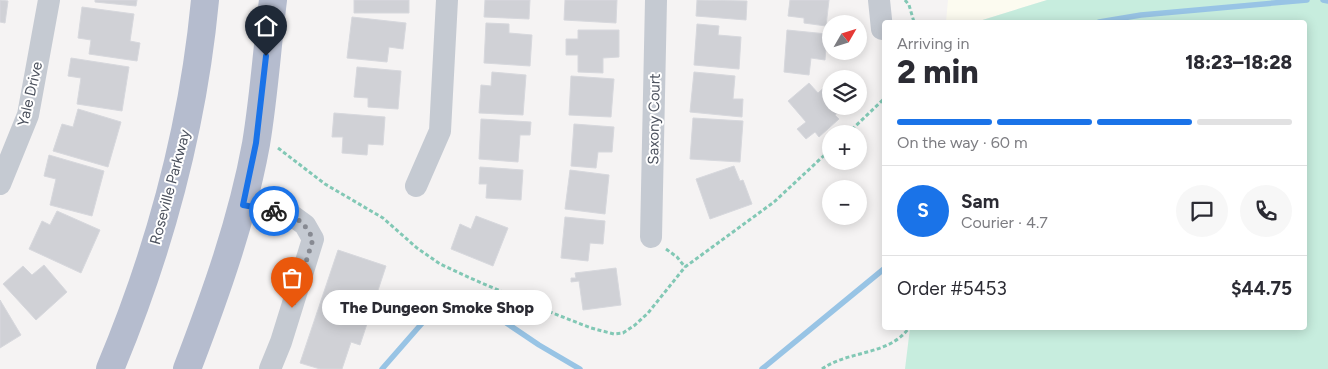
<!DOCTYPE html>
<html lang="en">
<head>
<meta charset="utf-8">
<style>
  body { margin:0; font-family:Figtree,sans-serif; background:#f7f7f7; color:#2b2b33; height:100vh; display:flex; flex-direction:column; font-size:19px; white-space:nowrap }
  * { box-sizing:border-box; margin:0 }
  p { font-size:16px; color:#7c7c81 }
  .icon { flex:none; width:28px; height:28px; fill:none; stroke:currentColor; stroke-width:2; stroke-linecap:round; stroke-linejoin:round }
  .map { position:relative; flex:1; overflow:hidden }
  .sheet { position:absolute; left:882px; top:20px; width:425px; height:310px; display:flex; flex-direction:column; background:#fff; border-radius:5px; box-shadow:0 2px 12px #0003 }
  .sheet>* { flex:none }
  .needle { width:32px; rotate:51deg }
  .controls { position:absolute; left:822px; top:15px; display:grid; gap:10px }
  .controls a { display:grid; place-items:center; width:45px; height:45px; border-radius:50%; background:#fff; box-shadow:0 2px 12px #0003; font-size:25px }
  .pin { position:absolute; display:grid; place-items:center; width:42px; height:42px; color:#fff; margin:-51px -21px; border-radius:50% 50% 50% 0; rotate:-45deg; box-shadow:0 0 5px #0007 }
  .pin .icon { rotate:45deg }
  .courier { position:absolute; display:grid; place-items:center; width:50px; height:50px; margin:-25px; border:4px solid #1a73e8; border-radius:50%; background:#fff; color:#222; box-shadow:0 1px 6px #0007 }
  .bubble { position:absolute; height:35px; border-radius:18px; background:#fff; box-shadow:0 2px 12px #0003; font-size:16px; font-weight:800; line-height:35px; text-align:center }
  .summary em { font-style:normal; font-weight:800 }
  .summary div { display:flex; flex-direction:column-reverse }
  .summary { display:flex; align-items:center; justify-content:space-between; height:85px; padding:0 15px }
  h1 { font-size:32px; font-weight:800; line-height:38px }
  .bar { display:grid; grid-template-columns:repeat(4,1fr); gap:8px 5px; align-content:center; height:60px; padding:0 15px }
  .bar i { height:6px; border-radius:4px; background:#e1e1e2 }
  .bar .on { background:#1a73e8 }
  .bar p { grid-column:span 4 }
  .line { display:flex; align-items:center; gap:12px; padding:0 15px; border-top:1px solid #e1e1e2 }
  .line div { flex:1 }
  .round { display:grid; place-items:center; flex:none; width:52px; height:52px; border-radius:26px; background:#f7f7f7 }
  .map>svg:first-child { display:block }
  .commercial { fill:#fcfbf0 }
  .green { fill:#c7edde }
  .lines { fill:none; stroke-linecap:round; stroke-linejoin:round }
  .stream { stroke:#98c4e5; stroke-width:5.5 }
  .building { fill:#d0d1d6; stroke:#d7d8dd }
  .path { stroke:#82c8b5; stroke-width:3; stroke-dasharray:4 2.5; stroke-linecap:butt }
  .minor { stroke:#c5cad2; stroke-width:22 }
  .major { stroke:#b5bcce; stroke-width:28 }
  .done { stroke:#878a92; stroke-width:5; stroke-dasharray:0 9 }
  .route { stroke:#1a73e8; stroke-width:6 }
  .labels { text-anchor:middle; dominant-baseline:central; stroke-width:4; stroke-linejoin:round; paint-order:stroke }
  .street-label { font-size:15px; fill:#4c525e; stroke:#fff }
</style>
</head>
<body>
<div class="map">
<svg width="1328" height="369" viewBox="0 0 1328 369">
  <rect width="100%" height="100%" fill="#f5f3f3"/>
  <path class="commercial" d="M948,0H1047L976,22H946Z"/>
  <path class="green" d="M1047,0H1328V369H905L910,328H1305V22H976Z"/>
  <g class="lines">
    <path class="stream" d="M1323,0L1328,1
      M1099,22L1141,15L1307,0
      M382,369L438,305L490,312L539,345L580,369
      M762,369L885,268"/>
  </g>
  <path class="building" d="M0,0L8,1L5,23L0,22Z
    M95,0H137L136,6L95,2Z
    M354,0H409V13H354Z
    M485,0H530L529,19L484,17Z
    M565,0H617L616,23L564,20Z
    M697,0L747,1L746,20L696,16Z
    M790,0H829L826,26L804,23V18L788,16Z
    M82,7L134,14L130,41L140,43L137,61L89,54L91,40L78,38Z
    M352,17L406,23L403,49L389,47L387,62L347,58Z
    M486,23L509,24V33L532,35L530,66L484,63Z
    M697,24L719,26L718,35L741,37L739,69L694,65Z
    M578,30H619V57L603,58V73L578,72V55H566V39H578Z
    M787,30L827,34L825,60L811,58L809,75L784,72Z
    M71,58L129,67L122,111L77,104L81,78L68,76Z
    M357,67L401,71L398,109L368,107V98L354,97Z
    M492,72L526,75L523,115L479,113L481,85L491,86Z
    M694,72L735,76L733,99H743L742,117L690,112Z
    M571,76L614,79L611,117L569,115Z
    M809,83L818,93L828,84L831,87V106H845L835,115L839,119L819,137L815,132L806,139L797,129L806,122L788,101Z
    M78,109L121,122L108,167L53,151L62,124L73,127Z
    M334,113L385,117L383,145L368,144L367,155L342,153L343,137H332Z
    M693,118L743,121L740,162L690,159Z
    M481,119L531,122L530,135H520L518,162L479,159Z
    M574,124L614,127L612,152H598L596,168L571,166Z
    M49,155L104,171L92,216L50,205L56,179L44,176Z
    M734,166L740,181L743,180L752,204L710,219L696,179Z
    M480,167L523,170L521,200L486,198L487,184H479Z
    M570,170L609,175L605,214L565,209Z
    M57,211L100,230L81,273L29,249L42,221L50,225Z
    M476,216L508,228L493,266L451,249L460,224L471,229Z
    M565,217L605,221L603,244L590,243L588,261L561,258Z
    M338,250L386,266L360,345L351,342L342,369H320L300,363Z
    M44,265L67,292L36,320L3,284L23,266L32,275Z
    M616,268L621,305L583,310L579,281L571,282V278H576L575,273Z
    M0,300L21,335L0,348Z"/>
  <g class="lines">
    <path class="path" d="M905,0L909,5L914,22
      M847,134L885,98
      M278,148L325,184L383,218L417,248L440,264L470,278L550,312L591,328L614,334L623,333L635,325L648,313L685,267L774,202L831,149
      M666,249L677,257L685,267
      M822,369C849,350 888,356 909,328"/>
    <path class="minor" d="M879,0L882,29
      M0,184L28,115L49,0
      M416,186L440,131L447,0
      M243,205L290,214L305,225L313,239L281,342L270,369
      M651,237L656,0"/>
    <path class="major" d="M110,369C159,252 193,127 205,0
      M187,369C215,296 242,221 256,144C264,96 267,48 273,0"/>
  </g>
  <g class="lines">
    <path class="done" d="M274,211C295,215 303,220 313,239L292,308"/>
    <path class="route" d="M266,56L256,143L243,205L274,211"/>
  </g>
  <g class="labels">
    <g class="street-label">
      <text transform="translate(30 94) rotate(-77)">Yale Drive</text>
      <text transform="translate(654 119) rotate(-89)">Saxony Court</text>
      <text transform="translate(170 187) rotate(-75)">Roseville Parkway</text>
    </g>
  </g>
</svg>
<div class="controls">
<a><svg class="needle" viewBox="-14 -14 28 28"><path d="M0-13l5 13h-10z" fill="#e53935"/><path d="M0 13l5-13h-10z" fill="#7c7c81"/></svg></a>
<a><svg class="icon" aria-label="layers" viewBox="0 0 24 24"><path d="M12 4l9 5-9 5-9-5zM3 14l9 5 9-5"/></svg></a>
<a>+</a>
<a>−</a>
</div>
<div class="pin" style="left:292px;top:308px;background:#ea580c"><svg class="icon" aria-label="bag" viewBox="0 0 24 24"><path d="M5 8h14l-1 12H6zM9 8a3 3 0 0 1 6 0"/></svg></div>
<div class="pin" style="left:266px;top:56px;background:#1f2937"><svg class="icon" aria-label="home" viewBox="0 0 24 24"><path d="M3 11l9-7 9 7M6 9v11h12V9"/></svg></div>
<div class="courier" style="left:274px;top:211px"><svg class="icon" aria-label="bike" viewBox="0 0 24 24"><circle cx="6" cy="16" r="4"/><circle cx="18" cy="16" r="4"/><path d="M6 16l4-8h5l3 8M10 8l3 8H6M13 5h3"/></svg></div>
<div class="bubble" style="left:322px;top:290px;width:230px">The Dungeon Smoke Shop</div>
<section class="sheet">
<div class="summary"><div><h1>2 min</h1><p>Arriving in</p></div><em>18:23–18:28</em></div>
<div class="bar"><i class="on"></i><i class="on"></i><i class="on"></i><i></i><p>On the way · 60 m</p></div>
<div class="line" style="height:90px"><b class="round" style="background:#1a73e8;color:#fff">S</b><div><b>Sam</b><p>Courier · 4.7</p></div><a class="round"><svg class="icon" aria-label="chat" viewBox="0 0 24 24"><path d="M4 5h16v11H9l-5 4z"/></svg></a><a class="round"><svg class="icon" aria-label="phone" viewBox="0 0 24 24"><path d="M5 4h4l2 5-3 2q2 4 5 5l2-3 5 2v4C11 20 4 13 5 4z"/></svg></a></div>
<div class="line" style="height:65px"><div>Order #5453</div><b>$44.75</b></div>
</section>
</div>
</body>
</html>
